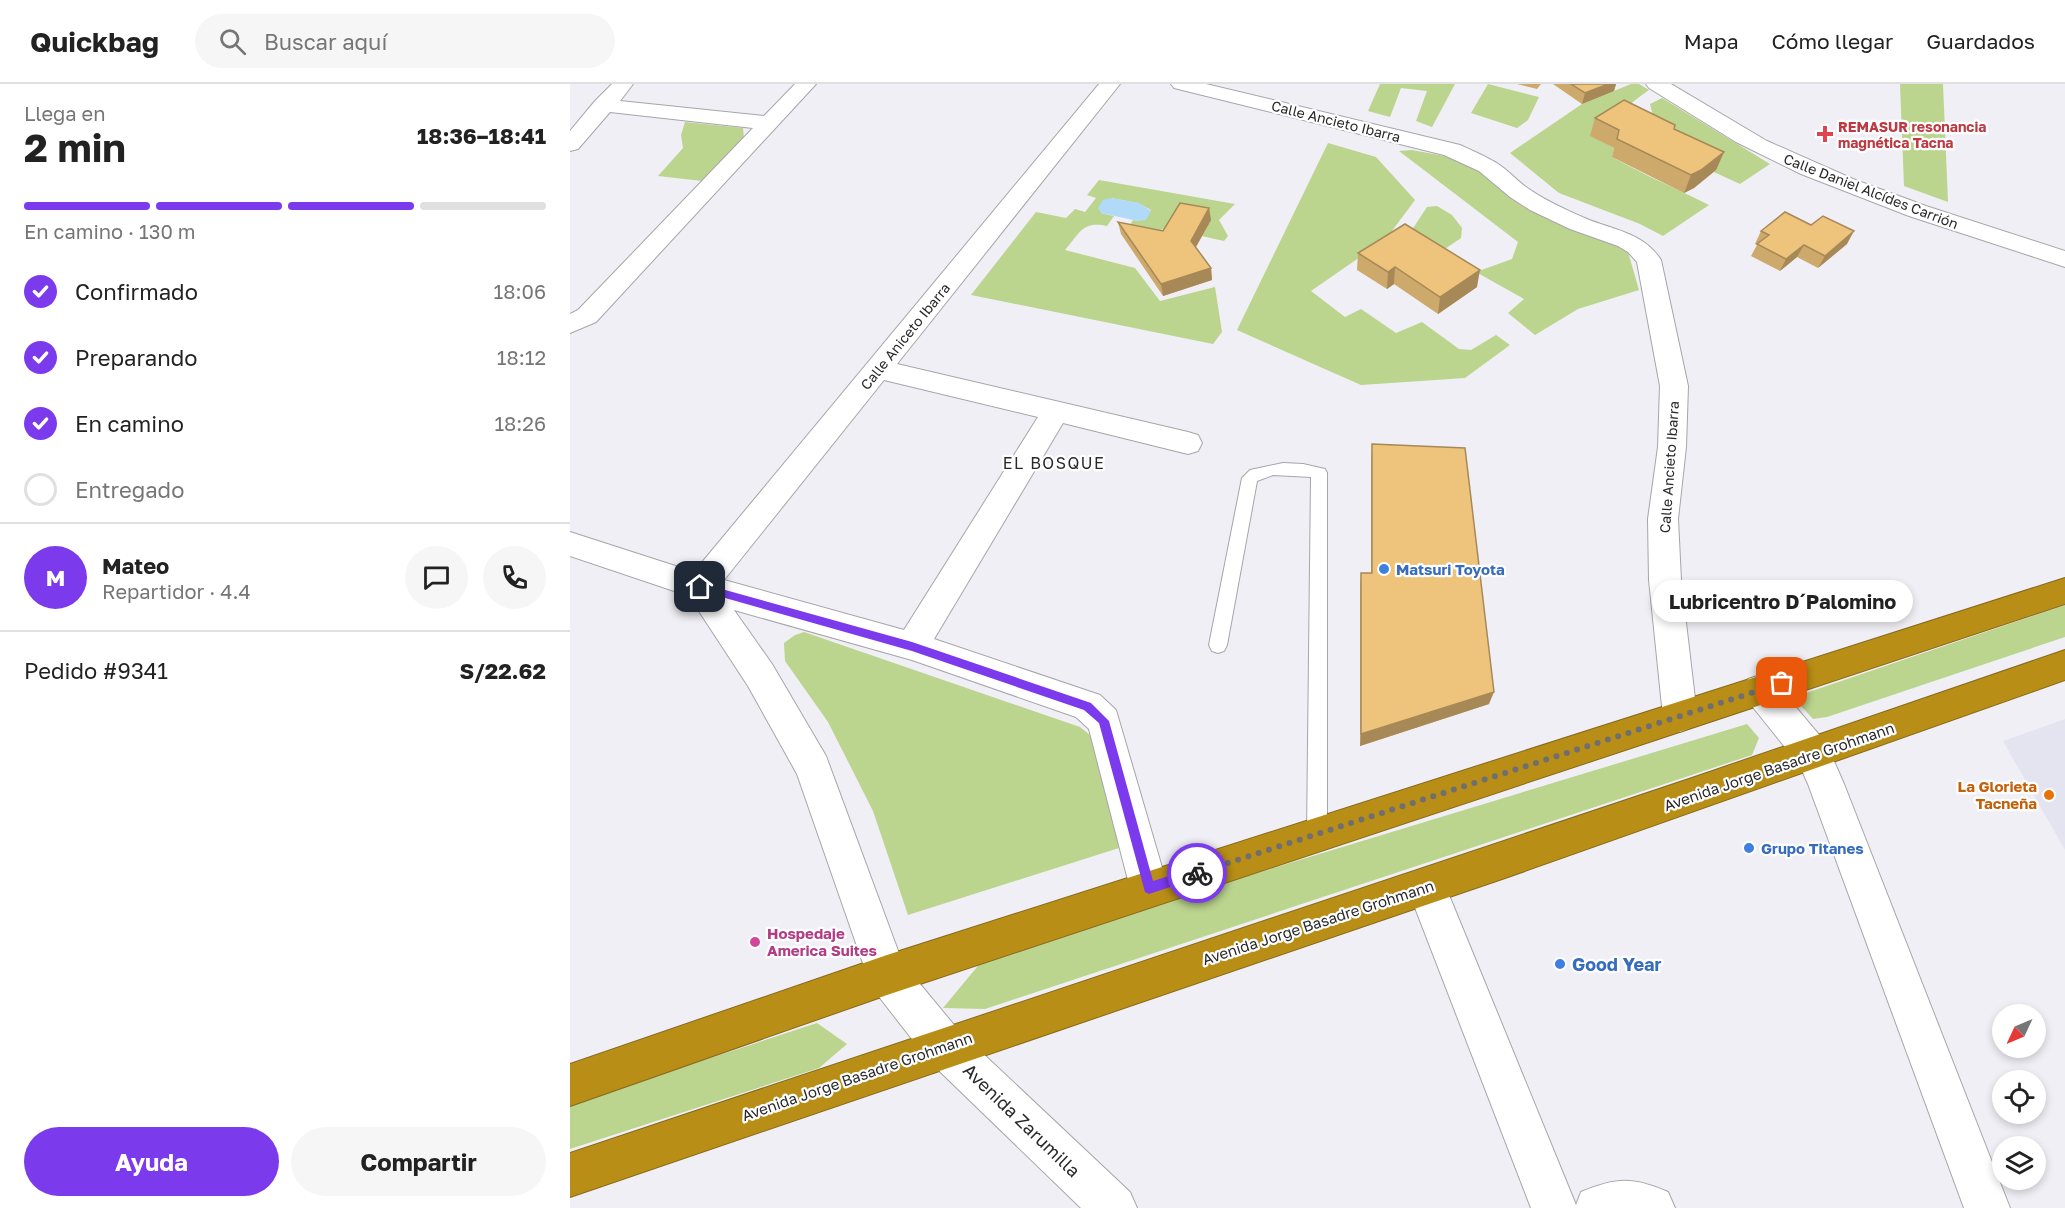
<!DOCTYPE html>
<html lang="es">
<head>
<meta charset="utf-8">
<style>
  body { margin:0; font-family:"Golos Text",sans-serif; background:#f6f6f6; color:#222; height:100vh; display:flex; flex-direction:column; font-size:22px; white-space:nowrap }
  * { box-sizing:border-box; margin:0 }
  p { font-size:20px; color:#767676 }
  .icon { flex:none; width:33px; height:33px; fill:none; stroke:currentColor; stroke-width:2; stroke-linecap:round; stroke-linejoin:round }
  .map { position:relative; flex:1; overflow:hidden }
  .sheet { display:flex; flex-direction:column; background:#fff; width:570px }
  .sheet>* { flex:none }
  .needle { width:39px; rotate:226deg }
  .controls { position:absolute; left:1422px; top:920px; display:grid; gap:12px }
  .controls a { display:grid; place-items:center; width:54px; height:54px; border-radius:50%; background:#fff; box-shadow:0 3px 9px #0003; font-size:30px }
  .pin { position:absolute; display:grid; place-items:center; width:51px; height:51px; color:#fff; margin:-26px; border-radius:12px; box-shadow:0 3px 9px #0006 }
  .courier { position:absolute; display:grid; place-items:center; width:60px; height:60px; margin:-30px; border:4px solid #7c3aed; border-radius:50%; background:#fff; color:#222; box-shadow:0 2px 8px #0007 }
  .bubble { position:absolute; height:42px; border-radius:21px; background:#fff; box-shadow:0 3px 9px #0003; font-size:20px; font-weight:700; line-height:42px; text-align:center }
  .overview em { font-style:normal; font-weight:700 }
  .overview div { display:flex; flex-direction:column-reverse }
  .overview { display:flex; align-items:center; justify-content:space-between; height:102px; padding:0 24px }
  h1 { font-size:39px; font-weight:700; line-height:45px }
  .bar { display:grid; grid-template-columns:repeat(4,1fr); gap:9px 6px; align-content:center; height:72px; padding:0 24px }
  .bar i { height:8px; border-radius:4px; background:#e0e0e0 }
  .bar .active { background:#7c3aed }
  .bar p { grid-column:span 4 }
  .line { display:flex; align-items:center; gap:15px; padding:0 24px; border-top:2px solid #e0e0e0 }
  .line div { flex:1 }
  .round { display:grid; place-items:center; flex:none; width:63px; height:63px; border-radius:32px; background:#f6f6f6 }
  ol { padding:0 24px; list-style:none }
  li { display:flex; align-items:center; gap:18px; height:66px }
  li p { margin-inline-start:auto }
  li .icon { padding:6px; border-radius:50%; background:#7c3aed; color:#fff; stroke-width:4 }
  li:last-child { color:#767676 }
  li i { width:33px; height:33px; border:3px solid #e0e0e0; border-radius:50% }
  .primary-button { display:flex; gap:12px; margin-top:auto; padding:12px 24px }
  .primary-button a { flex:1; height:69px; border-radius:36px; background:#7c3aed; color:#fff; font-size:24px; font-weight:700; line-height:69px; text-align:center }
  .primary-button a+a { background:#f6f6f6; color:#222 }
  header { display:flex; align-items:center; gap:36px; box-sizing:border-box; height:84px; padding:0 30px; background:#fff; border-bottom:2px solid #e0e0e0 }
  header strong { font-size:28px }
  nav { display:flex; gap:33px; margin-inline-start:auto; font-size:21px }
  .search { width:420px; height:54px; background:#f6f6f6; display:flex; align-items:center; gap:15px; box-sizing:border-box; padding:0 21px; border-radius:33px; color:#767676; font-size:22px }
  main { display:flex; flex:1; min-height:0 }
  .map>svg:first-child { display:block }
  .built { fill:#e4e3f0 }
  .green { fill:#bbd48e }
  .water { fill:#b0daf8 }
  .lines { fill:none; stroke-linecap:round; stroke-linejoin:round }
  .lane-casing { stroke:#a6a5ab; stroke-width:2 }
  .street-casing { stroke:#a6a5ab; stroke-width:2 }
  .secondary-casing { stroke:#a6a5ab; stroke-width:2 }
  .highway-casing { stroke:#866a1d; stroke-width:2 }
  .lane { fill:#fff; fill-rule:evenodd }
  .street { fill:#fff; fill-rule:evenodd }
  .secondary { fill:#fff; fill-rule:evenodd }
  .highway { fill:#b88e16; fill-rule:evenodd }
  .wall { fill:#cda96c }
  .shaded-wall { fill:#a78958 }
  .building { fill:#eec47d; stroke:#a78958; stroke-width:1.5 }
  .route { fill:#7c3aed }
  .done { stroke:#6f6e71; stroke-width:6; stroke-dasharray:0 10.8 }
  .health-dot { fill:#e0444e; stroke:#fff; stroke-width:2 }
  .shop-dot { fill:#3f7fe0; stroke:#fff; stroke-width:2 }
  .food-dot { fill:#e8710a; stroke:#fff; stroke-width:2 }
  .hotel-dot { fill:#d1479c; stroke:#fff; stroke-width:2 }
  .labels { text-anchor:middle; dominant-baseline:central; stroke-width:4.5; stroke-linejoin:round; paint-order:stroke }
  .far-street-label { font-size:14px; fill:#29282a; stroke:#fff }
  .far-health-label { font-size:14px; font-weight:bold; fill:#be3a42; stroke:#fff; text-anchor:start }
  .shop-label { font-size:15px; font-weight:bold; fill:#366cbe; stroke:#fff; text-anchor:start }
  .street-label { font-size:15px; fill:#29282a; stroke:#fff }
  .food-label { font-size:15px; font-weight:bold; fill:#c56008; stroke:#fff; text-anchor:end }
  .hotel-label { font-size:15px; font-weight:bold; fill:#b23c85; stroke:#fff; text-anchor:start }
  .neighbourhood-label { font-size:16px; letter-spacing:1.5px; fill:#29282a; stroke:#fff }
  .near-shop-label { font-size:18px; font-weight:bold; fill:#366cbe; stroke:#fff; text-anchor:start }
  .near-street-label { font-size:18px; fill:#29282a; stroke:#fff }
</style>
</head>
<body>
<header>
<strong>Quickbag</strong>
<div class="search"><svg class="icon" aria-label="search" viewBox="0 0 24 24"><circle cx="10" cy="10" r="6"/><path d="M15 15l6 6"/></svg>Buscar aquí</div>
<nav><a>Mapa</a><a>Cómo llegar</a><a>Guardados</a></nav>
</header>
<main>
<section class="sheet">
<div class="overview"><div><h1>2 min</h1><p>Llega en</p></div><em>18:36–18:41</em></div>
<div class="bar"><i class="active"></i><i class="active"></i><i class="active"></i><i></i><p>En camino · 130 m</p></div>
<ol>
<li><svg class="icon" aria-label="check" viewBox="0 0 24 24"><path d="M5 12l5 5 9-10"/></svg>Confirmado<p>18:06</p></li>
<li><svg class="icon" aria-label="check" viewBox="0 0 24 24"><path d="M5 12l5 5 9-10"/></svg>Preparando<p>18:12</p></li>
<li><svg class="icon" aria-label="check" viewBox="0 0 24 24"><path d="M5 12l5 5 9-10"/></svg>En camino<p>18:26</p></li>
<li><i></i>Entregado</li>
</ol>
<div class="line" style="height:108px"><b class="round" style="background:#7c3aed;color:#fff">M</b><div><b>Mateo</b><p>Repartidor · 4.4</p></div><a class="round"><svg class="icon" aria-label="chat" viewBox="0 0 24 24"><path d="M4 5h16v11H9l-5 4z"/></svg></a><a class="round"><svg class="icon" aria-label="phone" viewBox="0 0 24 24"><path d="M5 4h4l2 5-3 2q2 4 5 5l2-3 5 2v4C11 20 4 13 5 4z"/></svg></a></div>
<div class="line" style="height:78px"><div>Pedido #9341</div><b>S/22.62</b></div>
<div class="primary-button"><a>Ayuda</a><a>Compartir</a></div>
</section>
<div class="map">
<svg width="1495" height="1124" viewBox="0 0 1495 1124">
  <rect width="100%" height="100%" fill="#f0eff5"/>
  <path class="built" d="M1495,635V766L1433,657Z"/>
  <path class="green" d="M810,0H885L862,43L846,37L857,7L831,4L820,33L798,27Z
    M918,0L969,13L958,36L947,44L901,29Z
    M1061,0H1069L1079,6C1058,20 1041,38 1021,52L1044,64L1042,73C1074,91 1107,105 1139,121L1093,152L1070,140L989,109L940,69L1012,20Z
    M1330,0H1373L1378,118L1334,102Z
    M1092,14L1200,80L1170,100L1144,88L1146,86L1083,32L1080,20Z
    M115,38L173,44L174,54L132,97L88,92L113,64L111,51Z
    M758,59L806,73L845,116L816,155L741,207L775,233L791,225L826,249L852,238L889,265L901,266L926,251L940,261L895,294L791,301L667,246Z
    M842,66L901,77L1058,168L1069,206L1008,225L965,251L938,229L954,215L906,188L942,175L948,158L829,67Z
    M529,96L665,120L649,136L658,152L654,157L596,144L579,150L557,146L563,136L568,137L581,126L568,119L541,114L531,129L544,132L537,142C512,137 510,149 495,166L565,184L590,217L645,203L652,248L643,260L401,211L466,128L496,134L505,125L515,128L526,114L517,111Z
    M867,122L882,131L892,144L891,154L866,171L836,155L857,123Z
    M1495,521V553L1257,633L1243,635L1231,622L1233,610Z
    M234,548L510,643L526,656L549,764L338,831L303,727L258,638L215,577L214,559L225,551Z
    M1177,640L1189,654L1182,671L415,925L373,924L417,871Z
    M247,939L277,960L249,984L0,1065V1020Z"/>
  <path class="water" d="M541,114L569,119L581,127L576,136L568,137L531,129L528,124L533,116Z"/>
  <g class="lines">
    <defs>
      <path id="lane" d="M713,379L733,380L755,385L757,389V750L754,757L747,760L740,757L737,750L741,393L703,391L687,397L657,561L654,567L648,569L642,567L639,561L672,394L680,386Z"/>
      <path id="street" d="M42,0H63L50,17L194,32L225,0H246L26,238L0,249V230L8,226L183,44L40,28L8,65L0,67V47L25,17Z
        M529,0H550L327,280L618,348L628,351L632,359L628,367L618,370L493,339L364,555L530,611L546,626L598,804L593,818L579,823L565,818L560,804L519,645L506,633L342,576L164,526L202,580L256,672L337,891L331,905L317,911L303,905L297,891L227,690L178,602L119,512L0,472V448L124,488ZM314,296L468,333L334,546L154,496Z
        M601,0H636L890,61C901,66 913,71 923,77C935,83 945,95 956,103C974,116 996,126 1017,135C1044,146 1074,149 1091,176L1118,302L1116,363L1108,435L1111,496L1127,632L1122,643L1110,648L1098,643L1093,632L1079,496L1078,435L1088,363L1090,302L1067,178L1058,168L1048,162L1000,145L960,126L940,113L909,87L874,71L604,4Z
        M1076,0H1101L1197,57L1283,95L1356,122L1495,167V183L1339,132L1231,90L1166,58L1079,4Z
        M1190,591L1202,595L1256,659L1274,700L1440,1124H1394L1238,700L1230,682L1178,617L1173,606L1178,595Z
        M856,784L870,789L1006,1121L1011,1108C1047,1093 1063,1093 1098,1108L1105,1124H961L837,803L842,789Z"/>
      <path id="secondary" d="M317,871L331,877L389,947L560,1108L567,1124H511L359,977L303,905L297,891L303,877Z"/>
      <path id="highway" d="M1495,494V520L317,911L0,1022V980L317,871Z
        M1495,566V596L935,794L0,1113V1069L1122,694Z"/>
    </defs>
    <use href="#lane" class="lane-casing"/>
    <use href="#street" class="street-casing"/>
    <use href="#secondary" class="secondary-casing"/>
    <use href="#highway" class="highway-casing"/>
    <use href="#lane" class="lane"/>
    <use href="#street" class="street"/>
    <use href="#secondary" class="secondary"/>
    <use href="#highway" class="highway"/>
  </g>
  <path class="wall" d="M947,0H971L967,5Z
    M983,0H1046L1044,7L1012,20Z
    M1025,34L1104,45L1154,68L1146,86L1124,104L1114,109L1042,73L1044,64L1020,52Z
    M639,124L641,136L626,163L641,184L642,196L593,212L551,150L548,138L593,147Z
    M1191,147L1277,160L1248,184L1227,173L1210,187L1181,172L1187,161L1185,160Z
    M788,169L907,203L868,230L824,200L817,205L787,186Z
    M802,360L919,620L790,662V503L791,489H801V377Z"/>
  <path class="shaded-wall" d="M1038,0H1046L1044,7L1012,20L1015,9Z
    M1154,68L1146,86L1124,104L1114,109L1121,91Z
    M639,124L641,136L623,168L621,157Z
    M1284,147L1277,160L1248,184L1255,172Z
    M1234,161L1227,173L1210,187L1216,175Z
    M825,183L824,200L817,205L818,188Z
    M641,184L642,196L593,212L591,200Z
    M910,186L907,203L868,230L870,213Z
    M924,608L919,620L790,662L791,650Z"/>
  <path class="building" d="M1001,0H1038L1015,9Z
    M1054,16L1105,41L1104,45L1154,68L1131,86L1121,91L1047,55L1049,46L1025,34Z
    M610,119L639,124L621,157L641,184L591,200L548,138L593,147Z
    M1215,128L1241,141L1253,132L1284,147L1255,172L1234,161L1216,175L1187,160L1199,151L1191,147Z
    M835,140L910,186L870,213L825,183L818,188L788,169Z
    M802,360L895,364L924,608L791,650V489H802Z"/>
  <path class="route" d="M130,499L342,558L521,619L539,637L583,797L627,783L631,785V793L579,810L575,808L529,639L514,626L342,567L127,506V500Z"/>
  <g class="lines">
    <path class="done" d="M627,789L1212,599"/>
  </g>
  <path class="health-dot" d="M1252 41h6v6h6v6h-6v6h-6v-6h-6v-6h6z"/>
  <g class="shop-dot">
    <circle cx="814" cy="485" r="6"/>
    <circle cx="1179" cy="764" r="6"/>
    <circle cx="990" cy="880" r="6"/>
  </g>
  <circle class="food-dot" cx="1479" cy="711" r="6"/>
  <circle class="hotel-dot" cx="185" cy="858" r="6"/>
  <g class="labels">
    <g class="far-street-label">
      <text transform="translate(766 37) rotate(14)">Calle Ancieto Ibarra</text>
      <text transform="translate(1301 107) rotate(21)">Calle Daniel Alcídes Carrión</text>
      <text transform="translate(335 252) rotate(-51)">Calle Aniceto Ibarra</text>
      <text transform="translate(1099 383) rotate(-86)">Calle Ancieto Ibarra</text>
    </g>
    <g class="far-health-label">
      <text x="1268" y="42">REMASUR resonancia<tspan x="1268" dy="16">magnética Tacna</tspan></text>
    </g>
    <g class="shop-label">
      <text x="826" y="485">Matsuri Toyota</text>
      <text x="1191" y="764">Grupo Titanes</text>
    </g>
    <g class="street-label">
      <text transform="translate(1209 682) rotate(-19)">Avenida Jorge Basadre Grohmann</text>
      <text transform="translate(748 838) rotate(-18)">Avenida Jorge Basadre Grohmann</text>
      <text transform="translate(287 992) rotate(-19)">Avenida Jorge Basadre Grohmann</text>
    </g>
    <g class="food-label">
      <text x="1467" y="702">La Glorieta<tspan x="1467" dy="17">Tacneña</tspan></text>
    </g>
    <g class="hotel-label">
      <text x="197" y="849">Hospedaje<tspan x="197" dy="17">America Suites</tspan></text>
    </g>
    <g class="neighbourhood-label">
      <text x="484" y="379">EL BOSQUE</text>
    </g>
    <g class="near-shop-label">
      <text x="1002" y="880">Good Year</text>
    </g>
    <g class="near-street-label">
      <text transform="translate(452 1036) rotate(44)">Avenida Zarumilla</text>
    </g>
  </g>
</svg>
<div class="controls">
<a><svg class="needle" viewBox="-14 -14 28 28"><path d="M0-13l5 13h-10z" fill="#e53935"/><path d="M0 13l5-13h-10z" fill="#767676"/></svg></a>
<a><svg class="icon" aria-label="locate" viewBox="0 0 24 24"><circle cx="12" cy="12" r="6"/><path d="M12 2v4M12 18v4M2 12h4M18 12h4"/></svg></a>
<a><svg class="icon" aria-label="layers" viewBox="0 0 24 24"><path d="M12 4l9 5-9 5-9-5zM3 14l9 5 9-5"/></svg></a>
</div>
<div class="pin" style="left:1212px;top:599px;background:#ea580c"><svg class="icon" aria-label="bag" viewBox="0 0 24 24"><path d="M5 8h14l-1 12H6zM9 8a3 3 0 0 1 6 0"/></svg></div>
<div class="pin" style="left:130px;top:503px;background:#1f2937"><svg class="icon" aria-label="home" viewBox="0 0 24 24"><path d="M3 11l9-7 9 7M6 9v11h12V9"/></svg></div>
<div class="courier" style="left:627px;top:789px"><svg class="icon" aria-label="bike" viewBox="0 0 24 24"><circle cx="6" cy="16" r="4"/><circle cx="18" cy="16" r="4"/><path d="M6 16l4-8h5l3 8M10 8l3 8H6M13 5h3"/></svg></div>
<div class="bubble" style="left:1082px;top:496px;width:261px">Lubricentro D´Palomino</div>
</div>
</main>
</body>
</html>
